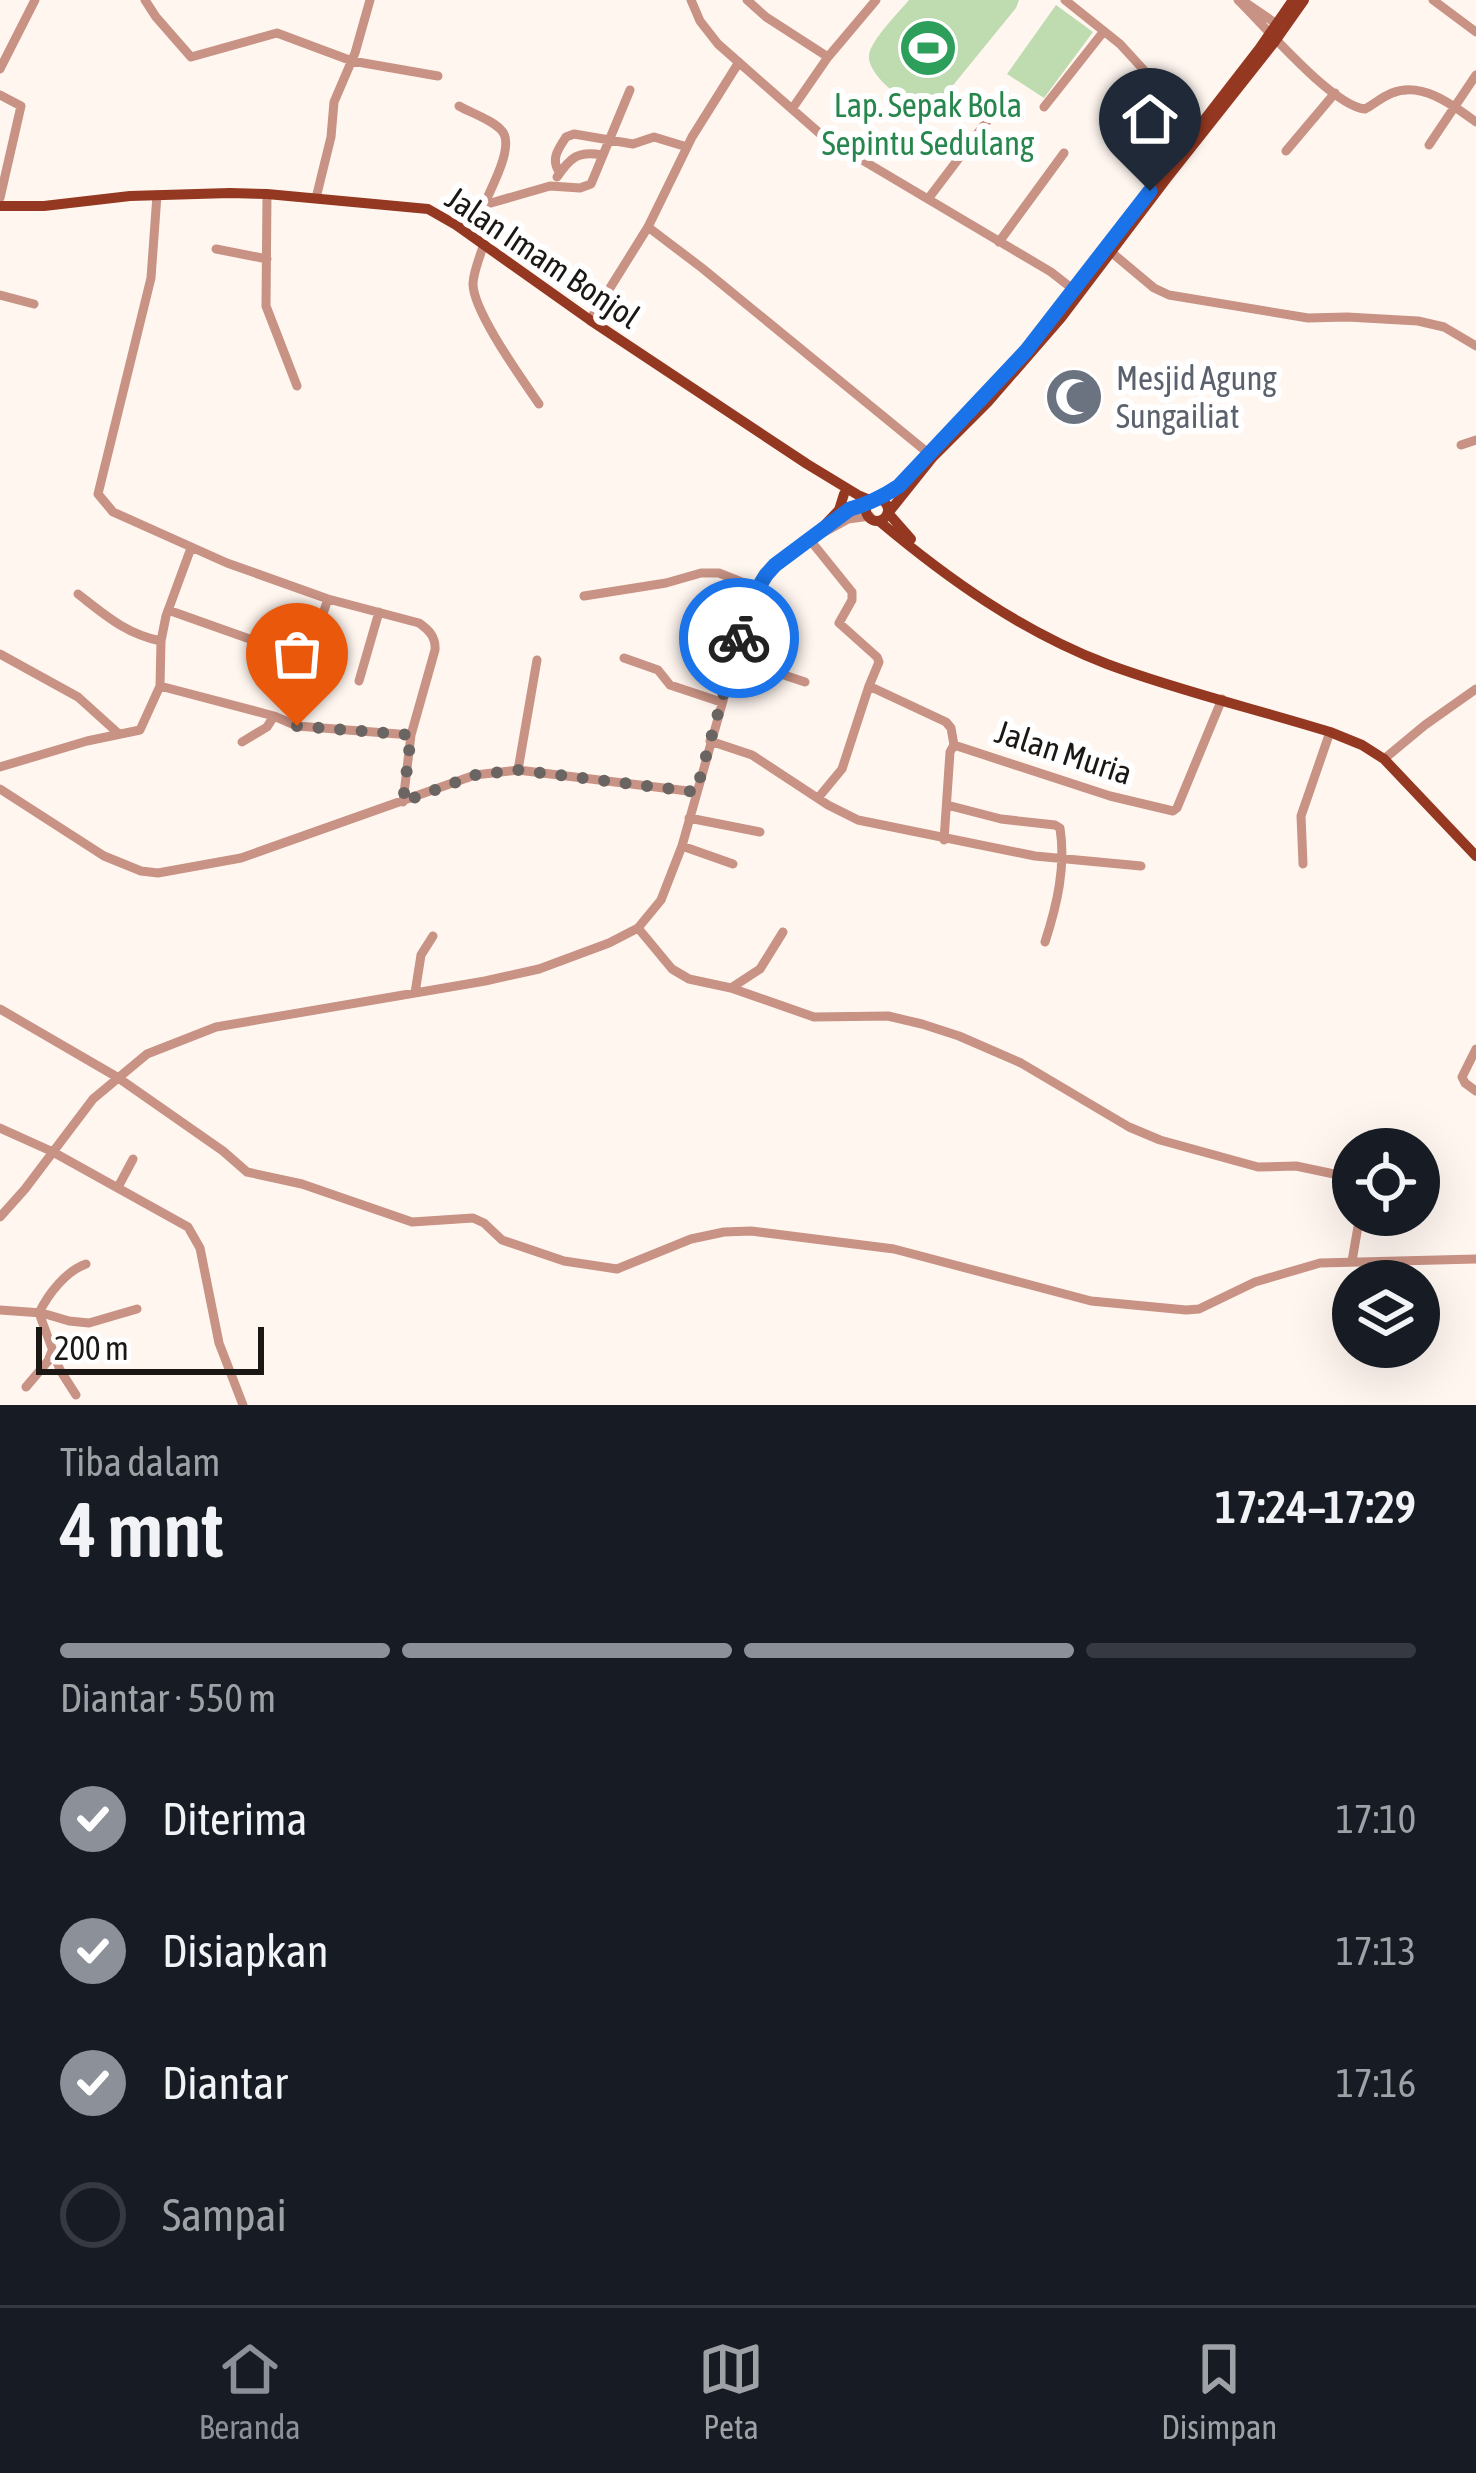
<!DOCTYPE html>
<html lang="id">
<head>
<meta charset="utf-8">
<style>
  body { margin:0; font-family:"Asap Condensed",sans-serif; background:#242831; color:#f1f3f6; height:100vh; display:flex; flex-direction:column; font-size:45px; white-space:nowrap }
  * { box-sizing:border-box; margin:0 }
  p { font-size:39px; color:#9ea1a6 }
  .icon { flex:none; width:66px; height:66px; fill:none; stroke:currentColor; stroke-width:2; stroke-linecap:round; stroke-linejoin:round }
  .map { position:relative; height:1405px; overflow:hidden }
  .side { display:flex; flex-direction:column; background:#171b24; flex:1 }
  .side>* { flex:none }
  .controls { position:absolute; left:1332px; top:1128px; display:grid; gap:24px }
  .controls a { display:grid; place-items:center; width:108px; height:108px; border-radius:50%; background:#171b24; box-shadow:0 12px 48px #0002; font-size:60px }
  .scale { position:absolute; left:36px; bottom:30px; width:228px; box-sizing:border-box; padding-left:12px; border:6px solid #1a1715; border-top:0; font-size:33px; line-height:42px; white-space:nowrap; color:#1a1715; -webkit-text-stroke:9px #fff; paint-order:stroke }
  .pin { position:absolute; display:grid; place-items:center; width:102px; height:102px; color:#fff; margin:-123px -51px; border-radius:50% 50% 50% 0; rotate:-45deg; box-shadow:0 0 12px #0007 }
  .pin .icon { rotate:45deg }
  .courier { position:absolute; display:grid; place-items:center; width:120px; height:120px; margin:-60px; border:9px solid #1a73e8; border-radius:50%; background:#fff; color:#222; box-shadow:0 3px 15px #0007 }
  .summary em { font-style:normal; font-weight:600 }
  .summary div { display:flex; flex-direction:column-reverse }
  .summary { display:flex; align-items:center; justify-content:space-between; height:204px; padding:0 60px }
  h1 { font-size:78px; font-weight:600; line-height:90px }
  .bar { display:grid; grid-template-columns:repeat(4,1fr); gap:18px 12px; align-content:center; height:144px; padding:0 60px }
  .bar i { height:15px; border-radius:9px; background:#363941 }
  .bar .active { background:#8c9099 }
  .bar p { grid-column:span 4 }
  ol { padding:0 60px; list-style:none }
  li { display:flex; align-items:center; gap:36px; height:132px }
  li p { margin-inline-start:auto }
  li .icon { padding:12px; border-radius:50%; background:#8c9099; color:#fff; stroke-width:4 }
  li:last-child { color:#9ea1a6 }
  li i { width:66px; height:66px; border:6px solid #363941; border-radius:50% }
  .tabs { display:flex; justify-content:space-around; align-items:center; height:168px; border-top:3px solid #363941; background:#171b24; font-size:33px; color:#9ea1a6 }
  .tabs a { display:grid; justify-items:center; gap:6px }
  .tabs .active { color:#8c9099 }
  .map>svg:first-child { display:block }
  .green { fill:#bfdbb0 }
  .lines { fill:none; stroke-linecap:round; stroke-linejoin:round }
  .minor { stroke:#c89284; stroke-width:9 }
  .major { stroke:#953821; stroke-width:10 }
  .done { stroke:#6a6562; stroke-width:12; stroke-dasharray:0 21.6 }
  .route { stroke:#1a73e8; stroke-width:15 }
  .labels { text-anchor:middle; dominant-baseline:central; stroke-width:12; stroke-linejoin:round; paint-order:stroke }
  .leisure-label { font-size:33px; fill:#27864d; stroke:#fff }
  .street-label { font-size:33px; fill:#1a1715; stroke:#fff }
  .worship-label { font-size:33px; fill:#5b616d; stroke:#fff; text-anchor:start }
</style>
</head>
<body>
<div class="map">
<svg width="1476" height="1405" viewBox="0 0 1476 1405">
  <rect width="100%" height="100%" fill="#fff6f0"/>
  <path class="green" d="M909,0H1019L1016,8L941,100C932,104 923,106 913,103C898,98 867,73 869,55C871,40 899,12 909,0Z
    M1056,5L1093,32L1044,98L1007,74Z"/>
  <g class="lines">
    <path class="minor" d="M145,0L156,17L191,57L277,33L352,61L438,76
      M691,0L700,21L718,44L825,138L1051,272L1074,290
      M747,0L766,17L828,57
      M1065,0L1120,44L1197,128
      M1238,0C1264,25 1332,106 1365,109C1374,104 1382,97 1392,93C1422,81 1453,105 1476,122
      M1433,0L1476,32
      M1246,3L1281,27
      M0,69L35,0
      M0,95L21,106L0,198
      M459,106C471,113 493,120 502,131C515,146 491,188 484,205
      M1044,107L1104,31
      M792,109L828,57L876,0
      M1429,145L1476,75
      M1286,151L1335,93
      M560,173C550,160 558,149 566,137L574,134L633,144L654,137L687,147
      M557,177C570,158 578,150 602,155
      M267,194L266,306L297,386
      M157,195L151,278L98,494L113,512L227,563L328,599L419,623C429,630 436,637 435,650L411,735L403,802
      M316,198L331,137L334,102L355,53L370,0
      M928,199L1006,96
      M456,225L468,213L484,205L550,186L580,188L591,184L630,90
      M648,227L702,268L933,457
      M999,242L1064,153
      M484,244C480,256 474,270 473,283C472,310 522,379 539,404
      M216,249L267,259
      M1111,252L1154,288L1169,295L1308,318L1347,317L1418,321L1444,327L1476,346
      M0,295L34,304
      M590,320L648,227L692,137L739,62
      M1461,445L1476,440
      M836,519L851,509L866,505
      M819,535L848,519L870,516
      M810,540L852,592V600L839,623L877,657L879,662L869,686L946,722L951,728L954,745
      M78,594C105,615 126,634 161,641
      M584,596L666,583L701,573H719L757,588
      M168,610L303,658L310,652L328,599
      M0,654L78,697L119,734
      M624,658L658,670L670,685L721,702
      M733,658L805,682
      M359,681L379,612
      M160,686L274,716L297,726L411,735
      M710,741L752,755L828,805L858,820L1035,856L1141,866
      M242,742L267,727L274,716
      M1384,759L1425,725L1476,689
      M0,767L87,741L140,730L160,686L161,641L166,616L191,548
      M518,770L537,660
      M0,789L104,856L141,871L158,873L241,858L475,775L518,770L696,792
      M818,798L842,769L869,686
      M947,805L1001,819L1055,825L1060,828C1066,867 1057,905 1045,942
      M689,818L760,832
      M944,840L950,752L954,745L1110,796L1173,811L1177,808L1222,699
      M682,846L733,864
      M1303,864L1301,816L1330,732
      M638,928L672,969L689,979L731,988L814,1017L888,1016L922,1024L959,1036L1021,1063L1129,1127L1160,1140L1258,1167L1296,1166L1353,1178
      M731,988L760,969L783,932
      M415,993L421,955L433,936
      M0,1009L117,1077L223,1151L247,1172L302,1184L412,1222L473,1218L484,1223L502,1240L564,1261L617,1269L691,1239L724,1232L751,1231L894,1249L1091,1301L1186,1310L1199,1309L1255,1282L1320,1263L1476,1259
      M1476,1049L1462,1077L1465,1083L1476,1091
      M0,1128L53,1152L188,1227L200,1248L219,1343L243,1405
      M118,1187L133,1159
      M0,1217L25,1189L93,1099L147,1054L216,1027L485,981L539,969L609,943L638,928L661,900L682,846L752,598L775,565L822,529
      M1352,1261L1360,1215
      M0,1310L42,1313L69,1321L89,1323L137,1309
      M26,1387L48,1361L52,1351
      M76,1395L60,1370L39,1313C48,1294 66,1271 86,1264"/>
    <path class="major" d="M1180,151L1259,49L1293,0
      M0,206H44L130,196L230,193L267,194L428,209L456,225L590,320L807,464L858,495L870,500
      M875,499L899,486L918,464
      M866 510a11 11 0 1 1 22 0a11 11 0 1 1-22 0Z
      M889,512L933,457L988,402L1061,318L1167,178L1273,44L1304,0
      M889,514L911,539
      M879,521C948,579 1021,631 1107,664C1179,691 1256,709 1330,732L1362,745L1384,759L1476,856
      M819,531L839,510L844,494"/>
  </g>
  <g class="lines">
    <path class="done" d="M297,726L411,735L403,802L475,775L518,770L696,792L739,638"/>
    <path class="route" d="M739,638L752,598L766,575L775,565L850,509C868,504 884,496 899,486L1026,351L1150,191"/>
  </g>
  <defs>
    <symbol id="stadium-disc" viewBox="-11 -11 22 22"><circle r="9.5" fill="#2e9e5b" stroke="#fff"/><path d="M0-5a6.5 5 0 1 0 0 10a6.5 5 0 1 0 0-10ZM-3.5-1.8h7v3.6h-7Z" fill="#fff"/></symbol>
    <symbol id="mosque-disc" viewBox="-11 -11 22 22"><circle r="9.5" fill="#6b7280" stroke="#fff"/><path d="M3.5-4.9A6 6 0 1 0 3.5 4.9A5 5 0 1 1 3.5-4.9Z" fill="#fff"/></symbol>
  </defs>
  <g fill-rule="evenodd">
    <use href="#stadium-disc" x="895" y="15" width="66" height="66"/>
    <use href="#mosque-disc" x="1041" y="364" width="66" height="66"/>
  </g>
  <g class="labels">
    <g class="leisure-label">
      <text x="928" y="105">Lap. Sepak Bola<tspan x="928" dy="38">Sepintu Sedulang</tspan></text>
    </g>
    <g class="street-label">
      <text transform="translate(543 257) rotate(34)">Jalan Imam Bonjol</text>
      <text transform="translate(1064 752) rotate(18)">Jalan Muria</text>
    </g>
    <g class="worship-label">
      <text x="1116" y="378">Mesjid Agung<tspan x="1116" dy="38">Sungailiat</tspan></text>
    </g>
  </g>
</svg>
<div class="controls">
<a><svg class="icon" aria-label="locate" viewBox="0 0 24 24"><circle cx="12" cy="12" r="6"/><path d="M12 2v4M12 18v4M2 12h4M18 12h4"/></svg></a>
<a><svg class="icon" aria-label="layers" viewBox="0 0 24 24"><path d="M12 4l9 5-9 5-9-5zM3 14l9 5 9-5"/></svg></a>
</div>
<div class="scale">200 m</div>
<div class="pin" style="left:297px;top:726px;background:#ea580c"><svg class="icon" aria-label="bag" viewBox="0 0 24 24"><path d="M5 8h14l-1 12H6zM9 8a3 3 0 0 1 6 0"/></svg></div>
<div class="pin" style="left:1150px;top:191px;background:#1f2937"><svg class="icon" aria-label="home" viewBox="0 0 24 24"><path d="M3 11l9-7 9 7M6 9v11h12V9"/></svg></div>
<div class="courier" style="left:739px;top:638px"><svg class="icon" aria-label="bike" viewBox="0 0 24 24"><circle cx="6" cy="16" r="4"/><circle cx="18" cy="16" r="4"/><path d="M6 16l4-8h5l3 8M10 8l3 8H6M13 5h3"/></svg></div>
</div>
<section class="side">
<div class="summary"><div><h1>4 mnt</h1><p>Tiba dalam</p></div><em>17:24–17:29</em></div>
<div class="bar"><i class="active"></i><i class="active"></i><i class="active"></i><i></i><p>Diantar · 550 m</p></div>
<ol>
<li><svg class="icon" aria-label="check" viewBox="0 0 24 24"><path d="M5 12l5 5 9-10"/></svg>Diterima<p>17:10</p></li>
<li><svg class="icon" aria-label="check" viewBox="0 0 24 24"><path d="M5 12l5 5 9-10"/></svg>Disiapkan<p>17:13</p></li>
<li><svg class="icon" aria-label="check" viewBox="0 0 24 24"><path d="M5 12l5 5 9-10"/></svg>Diantar<p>17:16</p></li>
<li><i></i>Sampai</li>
</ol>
</section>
<nav class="tabs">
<a class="active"><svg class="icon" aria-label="home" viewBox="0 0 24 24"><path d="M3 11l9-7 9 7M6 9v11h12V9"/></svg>Beranda</a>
<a><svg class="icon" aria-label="map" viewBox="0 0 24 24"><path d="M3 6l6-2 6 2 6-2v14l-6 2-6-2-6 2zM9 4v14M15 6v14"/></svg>Peta</a>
<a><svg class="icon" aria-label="saved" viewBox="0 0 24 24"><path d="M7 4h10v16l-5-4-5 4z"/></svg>Disimpan</a>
</nav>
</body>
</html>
